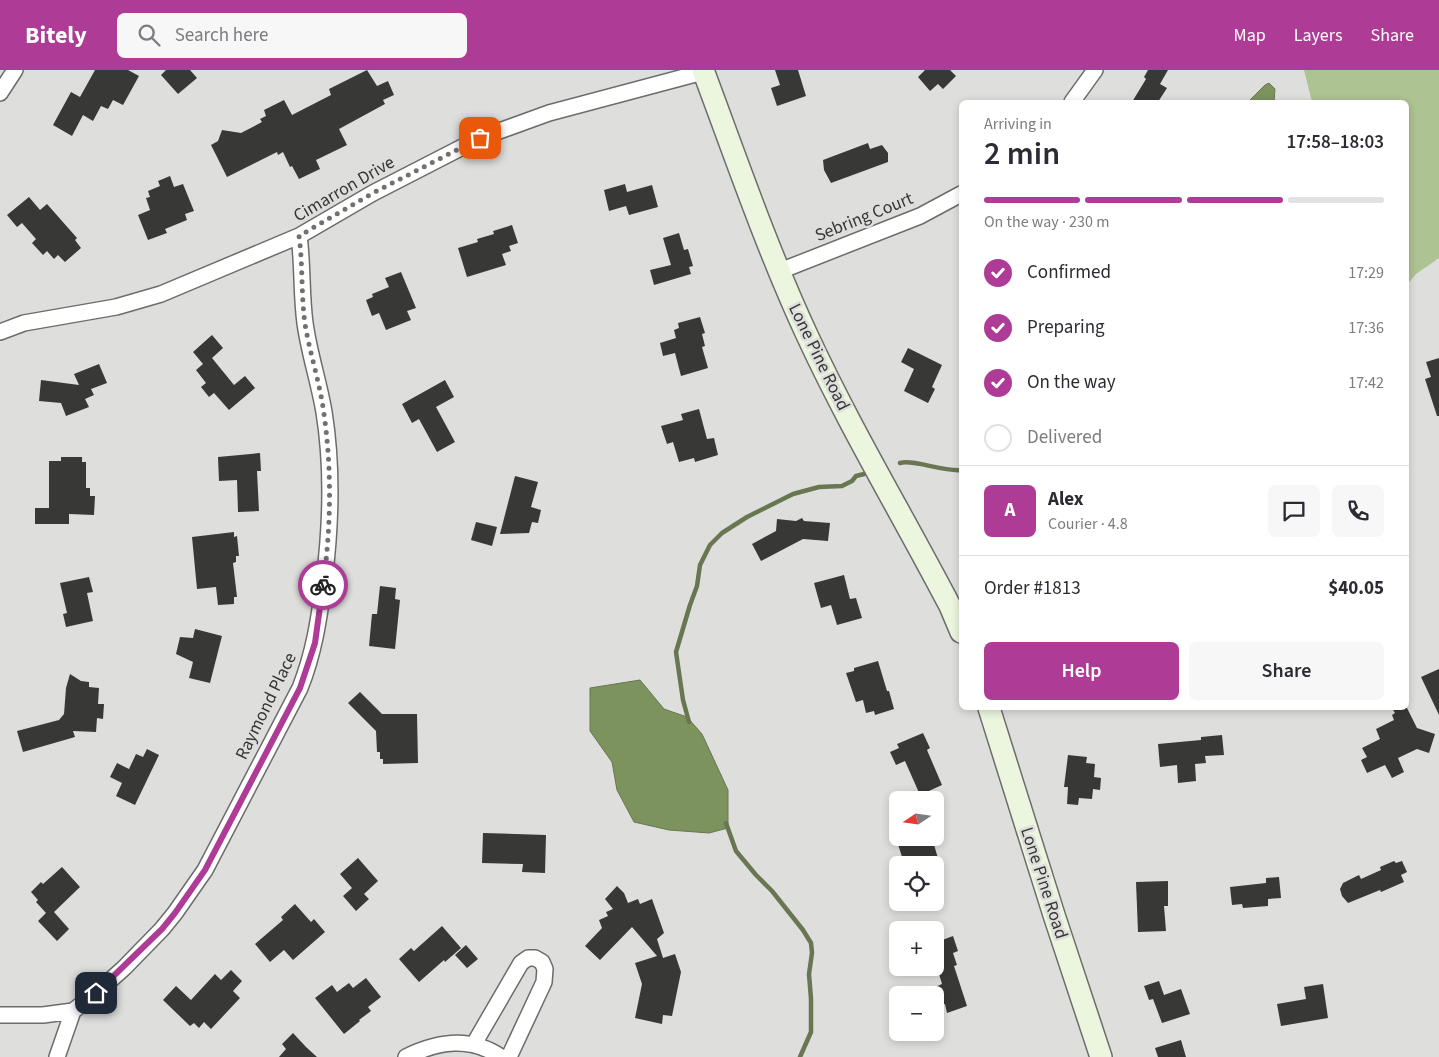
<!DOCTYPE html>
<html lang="en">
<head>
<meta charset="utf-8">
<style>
  body { margin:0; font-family:"Source Sans 3",sans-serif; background:#f7f7f7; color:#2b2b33; height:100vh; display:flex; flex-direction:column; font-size:19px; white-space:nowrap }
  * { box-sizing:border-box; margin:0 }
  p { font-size:16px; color:#7c7c81 }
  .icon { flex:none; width:28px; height:28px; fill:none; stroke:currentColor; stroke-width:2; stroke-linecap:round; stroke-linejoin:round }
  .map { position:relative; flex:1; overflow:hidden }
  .side { position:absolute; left:959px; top:30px; width:450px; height:610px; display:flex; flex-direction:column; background:#fff; border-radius:8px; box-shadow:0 2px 8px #0003 }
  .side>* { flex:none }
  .needle { width:32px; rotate:257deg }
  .controls { position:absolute; left:889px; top:721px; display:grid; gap:10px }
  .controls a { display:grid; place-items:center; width:55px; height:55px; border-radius:8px; background:#fff; box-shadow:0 2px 8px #0003; font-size:25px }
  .pin { position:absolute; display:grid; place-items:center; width:42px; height:42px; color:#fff; margin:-21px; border-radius:10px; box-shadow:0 2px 8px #0006 }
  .courier { position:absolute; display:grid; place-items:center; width:50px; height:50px; margin:-25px; border:4px solid #ae3c96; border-radius:50%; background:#fff; color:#222; box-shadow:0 1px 6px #0007 }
  .summary em { font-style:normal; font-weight:600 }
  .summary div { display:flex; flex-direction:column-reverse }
  .summary { display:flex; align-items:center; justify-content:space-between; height:85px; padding:0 25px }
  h1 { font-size:32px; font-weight:600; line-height:38px }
  .bar { display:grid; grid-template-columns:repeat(4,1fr); gap:8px 5px; align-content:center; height:60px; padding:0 25px }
  .bar i { height:6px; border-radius:4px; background:#e1e1e2 }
  .bar .on { background:#ae3c96 }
  .bar p { grid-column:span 4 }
  .line { display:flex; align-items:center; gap:12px; padding:0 25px; border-top:1px solid #e1e1e2 }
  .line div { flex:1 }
  .round { display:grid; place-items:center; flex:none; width:52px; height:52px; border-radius:8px; background:#f7f7f7 }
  ol { padding:0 25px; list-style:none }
  li { display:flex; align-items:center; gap:15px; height:55px }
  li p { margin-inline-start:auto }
  li .icon { padding:5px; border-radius:50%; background:#ae3c96; color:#fff; stroke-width:4 }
  li:last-child { color:#7c7c81 }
  li i { width:28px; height:28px; border:2px solid #e1e1e2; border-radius:50% }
  .cta { display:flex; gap:10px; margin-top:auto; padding:10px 25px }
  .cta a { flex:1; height:58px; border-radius:8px; background:#ae3c96; color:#fff; font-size:20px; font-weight:600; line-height:58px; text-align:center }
  .cta a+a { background:#f7f7f7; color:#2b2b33 }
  header { display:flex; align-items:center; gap:30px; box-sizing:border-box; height:70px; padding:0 25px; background:#ae3c96; color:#fff }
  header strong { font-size:24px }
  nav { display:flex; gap:28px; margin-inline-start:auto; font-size:18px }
  .search { width:350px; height:45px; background:#f7f7f7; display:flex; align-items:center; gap:12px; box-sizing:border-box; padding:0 18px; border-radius:8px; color:#7c7c81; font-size:19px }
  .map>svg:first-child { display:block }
  .green { fill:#adc391 }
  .water { fill:#7d935e; stroke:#687752 }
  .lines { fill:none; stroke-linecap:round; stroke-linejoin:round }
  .stream { stroke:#687752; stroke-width:4.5 }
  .building { fill:#383936 }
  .street-casing { stroke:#6c6d6b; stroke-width:18 }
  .secondary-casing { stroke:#6c6d6b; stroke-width:24 }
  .street { stroke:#fff; stroke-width:15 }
  .secondary { stroke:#ecf6df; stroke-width:21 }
  .done { stroke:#717170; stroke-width:5; stroke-dasharray:0 9 }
  .route { stroke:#ae3c96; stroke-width:6 }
  .labels { text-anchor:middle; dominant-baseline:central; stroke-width:5; stroke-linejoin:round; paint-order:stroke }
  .street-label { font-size:18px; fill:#363635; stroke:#dedfdd }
</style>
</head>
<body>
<header>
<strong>Bitely</strong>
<div class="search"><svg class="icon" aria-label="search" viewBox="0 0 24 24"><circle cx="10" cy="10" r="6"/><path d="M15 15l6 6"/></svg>Search here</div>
<nav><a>Map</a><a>Layers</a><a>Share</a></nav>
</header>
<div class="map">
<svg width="1439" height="987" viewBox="0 0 1439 987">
  <rect width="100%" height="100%" fill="#dedfdd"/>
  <path class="green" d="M1304,0H1439V188L1416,204L1406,216V32H1312Z"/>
  <path class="water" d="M1269,13L1275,19L1274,32H1248L1265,15Z
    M640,610L664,639L687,647L702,664L728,720V758L709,763L669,760L634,752L617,720L612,692L590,661V618Z"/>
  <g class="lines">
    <path class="stream" d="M900,393C913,389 944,402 961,400
      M689,652L683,630L676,582L690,535L697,516L700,495L710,475L722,463L747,447L793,424L819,417L842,416L852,411L856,406L864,404
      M726,753L736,781L756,805L772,821L803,860L811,873L812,883L809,904L811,929V962L800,987"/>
  </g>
  <path class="building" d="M95,0H128L139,6L123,35L113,30L108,39L101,36L93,51L83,45L72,66L53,55L71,22L80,27Z
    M166,0H190L197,8L178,24L161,5Z
    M367,0L377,16L388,11L394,25L383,30L385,34L339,59L347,75L316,90L320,99L299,109L292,96L290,97L283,82L278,85L277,82L227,107L211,75L218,71L222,60L241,63L262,52L260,49L266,46L264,40L284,30L292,45L331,25L329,19Z
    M775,0H798L806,26L777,36L771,18L780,15Z
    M925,0H950L956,6L943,19L938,14L930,21L918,7Z
    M1148,0H1168L1160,14L1167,18L1158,32H1132L1146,9L1144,7Z
    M868,73L870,79L882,75L888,83V92L831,113L824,100L823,90Z
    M170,106L174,117L183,114L194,141L185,144L187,150L165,159L167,163L148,170L138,145L150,140L146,128L150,127L148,121L160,116L158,111Z
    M625,114L627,122L652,115L658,137L629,145L626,136L609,141L604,120Z
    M29,127L40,140L47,134L77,168L75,170L81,178L65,192L58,185L54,189L47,181L43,185L32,173L36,169L22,153L17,157L7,145Z
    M512,155L518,173L509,176L511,181L502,184L506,195L467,207L458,178L478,172L477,169L494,164L493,161Z
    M679,163L684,180L688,179L693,196L689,197L691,204L654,215L650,200L671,195L663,168Z
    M401,202L416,238L407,241L411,250L386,260L379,243L372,246L366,230L373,227L372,224L389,217L385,208Z
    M700,247L705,263L702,264L705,276L702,277L708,298L681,306L675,283L663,286L660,273L676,268L674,260L679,258L678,253Z
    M212,265L223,278L212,288L234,315L245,306L255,318L229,340L214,323L209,327L201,317L206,313L196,300L203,294L193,282Z
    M908,278L942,295L932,317L935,319L928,333L904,321L914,299L901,292Z
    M1439,288V346H1437L1425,309L1431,307L1426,292Z
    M99,294L107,313L91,319L94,325L85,329L89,337L66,346L61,333L39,331L41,310L79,315L74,304Z
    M445,310L454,327L436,337L455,372L437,382L419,349L412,353L402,334Z
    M699,339L707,369L714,368L718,385L695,392L694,388L679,392L673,372L667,374L661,356L683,350L681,344Z
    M260,383L261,401H257L259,441L238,442L237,410L219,411L218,387Z
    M61,387H82V392H86V418H90V426H95L94,445L69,444V454H35V438H49V391H61Z
    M515,406L538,412L531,437L541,440L538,453L532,452L529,463L500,464Z
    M802,448L804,451L830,453L828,471L803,469L761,491L752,474L776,461L777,449L796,451Z
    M476,452L497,457L492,476L471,470Z
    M234,462V467L237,466L239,486H236V492L233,493L237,527H234V534L218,535L216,517L197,519L192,467Z
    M844,505L850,529L856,528L862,548L837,555L831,535L821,538L814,513Z
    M89,507L93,522L87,523L93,551L66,557L63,544L67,543L60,513Z
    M380,516L396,518L395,529L400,530L395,579L369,576L372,544H377Z
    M195,559L222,566L210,613L189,608L193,592L176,584L180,567L193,568Z
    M878,591L887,621H889L894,639L875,645L874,641L866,643L863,630L856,632L846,603L854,601V598Z
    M1439,599V645L1421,607Z
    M70,604L81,611L89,612V617L99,618L98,634H104L103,649L97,648L96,662L73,661L75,667L23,682L17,661L59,650L64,644L66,618Z
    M360,622L382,644H417L418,693L383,694V689H380V682H377L376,661L348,633Z
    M1392,638H1407L1417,658L1435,664L1429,683L1417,679L1398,688L1404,702L1392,708L1385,695L1367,703L1361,690L1367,687L1362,678L1380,669L1376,659L1394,650L1392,645L1395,643Z
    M923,663L930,678L927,680L942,715L920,725L905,691L896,695L890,682L899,678L897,674Z
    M1222,665L1224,685L1205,686L1206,693L1195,694L1196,711L1178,713L1177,695L1160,697L1158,674L1201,670V667Z
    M147,679L159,685L135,735L116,726L122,713L110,707L117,693L129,699L136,684L143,687Z
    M1068,685L1087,687L1086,693L1095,694L1094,707L1101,708L1100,720L1093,719L1092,729L1079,728L1078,735L1067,734L1068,717H1064Z
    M483,763L546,765L545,803L522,802L523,794L482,793Z
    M896,768H932L940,795H914L912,787L903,790Z
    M358,788L378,811L364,824L369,829L356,841L343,826L352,818L340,804Z
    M1394,791L1396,793L1402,791L1407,802L1401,805L1404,812L1381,822L1380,820L1348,833L1342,826L1340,819L1343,813L1359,805L1361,809L1381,800L1380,797Z
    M62,797L80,817L54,842L69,859L57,871L38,851L46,843L36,832L38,830L31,822L41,812L43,814Z
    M1279,807L1281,828L1268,829V836L1243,838L1242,834L1232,835L1230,817L1266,813V808Z
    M1168,811V836H1164L1166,861L1138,862L1136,812Z
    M617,816L624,823L628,833L638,829L640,834L652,829L664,863L657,869L663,888L675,884L681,902L672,946L663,945L662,954L635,948L642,914L635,893L657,886L632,857L600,890L585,876L602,858L599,850L608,846L606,842L613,839L605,829Z
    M295,834L311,852L314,849L325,862L293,890L284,880L270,892L255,874L283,850L281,847Z
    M442,856L461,878L445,892L444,890L419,912L399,889L411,878L414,881Z
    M953,866L958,881L953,883L957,895L954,896L967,936L947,943L945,934L935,937V917L942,914L935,891L942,888L937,872Z
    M466,875L478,889L467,898L455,885Z
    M231,900L242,911L233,921L240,928L211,959L204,952L199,958L194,953L190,956L163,930L176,916L191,930L215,904L221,910Z
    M366,908L381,927L368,937L371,941L359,950L360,951L344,964L315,928L332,915L337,922L349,913L353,918Z
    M1159,911L1164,925L1181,919L1190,944L1162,953L1153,929L1149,930L1144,916Z
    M1323,914L1328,948L1281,956L1277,934L1306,929L1304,917Z
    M293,963L306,977L317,987H279L286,979L282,974Z
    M1181,970L1186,987H1158L1155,978Z"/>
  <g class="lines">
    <defs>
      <path id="street" d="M0,23L15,0
        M1072,32L1095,0
        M780,201L920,146L961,124
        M0,262L24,253L116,237L161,224L299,166L373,123L480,68L549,43L703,2
        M0,945H43L73,941L96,923L124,898L162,859L175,843L205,800L300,618C314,583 319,549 324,511C331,455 333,398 324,342C319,312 309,283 305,253C301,224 303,195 299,166
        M474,974L521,893L528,888H535L542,892L545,899L544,912L509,987
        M57,987L73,941
        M406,987C438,971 470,966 501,987"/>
      <path id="secondary" d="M703,0C736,88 767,179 807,265C850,358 903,446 950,536L961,562
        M989,638L1054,845L1101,987"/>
    </defs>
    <use href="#street" class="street-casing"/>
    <use href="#secondary" class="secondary-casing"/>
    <use href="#street" class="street"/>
    <use href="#secondary" class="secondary"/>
  </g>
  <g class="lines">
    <path class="done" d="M323,515C331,458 332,401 324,344C320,313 310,284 305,254C301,225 303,195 299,166L373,123L480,68"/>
    <path class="route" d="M96,923L162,859L175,843L205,800L300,618L315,573L323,515"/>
  </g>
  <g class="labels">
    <g class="street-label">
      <text transform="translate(344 119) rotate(-30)">Cimarron Drive</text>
      <text transform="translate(864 147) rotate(-22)">Sebring Court</text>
      <text transform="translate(819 287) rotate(64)">Lone Pine Road</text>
      <text transform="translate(266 636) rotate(-64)">Raymond Place</text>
      <text transform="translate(1044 813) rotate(72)">Lone Pine Road</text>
    </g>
  </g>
</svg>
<div class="controls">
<a><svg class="needle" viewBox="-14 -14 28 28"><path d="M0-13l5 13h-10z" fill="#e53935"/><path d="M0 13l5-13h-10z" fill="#7c7c81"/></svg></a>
<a><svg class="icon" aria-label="locate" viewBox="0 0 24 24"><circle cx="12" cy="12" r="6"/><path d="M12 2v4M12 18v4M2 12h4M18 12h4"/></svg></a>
<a>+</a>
<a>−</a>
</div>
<div class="pin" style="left:480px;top:68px;background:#ea580c"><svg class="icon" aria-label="bag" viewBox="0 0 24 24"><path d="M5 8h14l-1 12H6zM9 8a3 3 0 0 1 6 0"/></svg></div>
<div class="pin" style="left:96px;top:923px;background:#1f2937"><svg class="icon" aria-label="home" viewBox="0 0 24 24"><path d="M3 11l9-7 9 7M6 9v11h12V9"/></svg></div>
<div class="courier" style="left:323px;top:515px"><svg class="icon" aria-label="bike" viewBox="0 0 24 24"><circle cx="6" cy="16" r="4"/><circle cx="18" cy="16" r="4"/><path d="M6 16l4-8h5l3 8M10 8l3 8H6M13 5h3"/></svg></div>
<section class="side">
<div class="summary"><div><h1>2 min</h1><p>Arriving in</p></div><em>17:58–18:03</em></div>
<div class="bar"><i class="on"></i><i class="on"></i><i class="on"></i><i></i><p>On the way · 230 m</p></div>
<ol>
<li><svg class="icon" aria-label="check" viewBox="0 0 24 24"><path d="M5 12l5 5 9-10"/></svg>Confirmed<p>17:29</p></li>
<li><svg class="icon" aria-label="check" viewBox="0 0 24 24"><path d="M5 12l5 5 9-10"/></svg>Preparing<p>17:36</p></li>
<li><svg class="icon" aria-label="check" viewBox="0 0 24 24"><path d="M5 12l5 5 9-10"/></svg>On the way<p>17:42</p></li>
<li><i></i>Delivered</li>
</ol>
<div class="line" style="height:90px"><b class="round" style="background:#ae3c96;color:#fff">A</b><div><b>Alex</b><p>Courier · 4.8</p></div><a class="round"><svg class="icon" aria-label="chat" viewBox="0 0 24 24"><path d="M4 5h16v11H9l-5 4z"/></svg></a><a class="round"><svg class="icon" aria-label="phone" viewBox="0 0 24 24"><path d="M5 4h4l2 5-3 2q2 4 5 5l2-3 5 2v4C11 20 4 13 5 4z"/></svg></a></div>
<div class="line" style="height:65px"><div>Order #1813</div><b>$40.05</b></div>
<div class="cta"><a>Help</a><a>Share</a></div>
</section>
</div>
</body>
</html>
